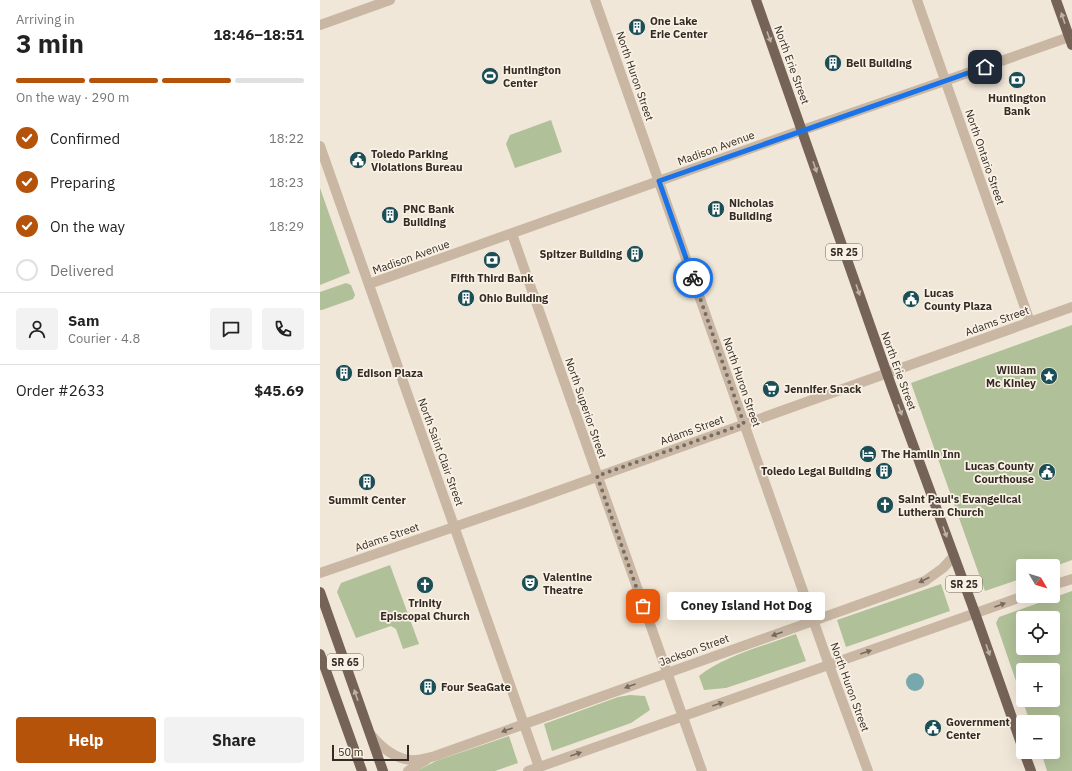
<!DOCTYPE html>
<html lang="en">
<head>
<meta charset="utf-8">
<style>
  body { margin:0; font-family:"IBM Plex Sans",sans-serif; background:#f2f2f2; color:#222; height:100vh; display:flex; flex-direction:column; font-size:15px; white-space:nowrap }
  * { box-sizing:border-box; margin:0 }
  p { font-size:13px; color:#767676 }
  .icon { flex:none; width:22px; height:22px; fill:none; stroke:currentColor; stroke-width:2; stroke-linecap:round; stroke-linejoin:round }
  .map { position:relative; flex:1; overflow:hidden }
  .drawer { display:flex; flex-direction:column; background:#fff; width:320px }
  .drawer>* { flex:none }
  .needle { width:26px; rotate:128deg }
  .fabs { position:absolute; left:696px; top:559px; display:grid; gap:8px }
  .fabs a { display:grid; place-items:center; width:44px; height:44px; border-radius:4px; background:#fff; box-shadow:0 4px 16px #0002; font-size:20px }
  .scale { position:absolute; left:12px; bottom:10px; width:77px; box-sizing:border-box; padding-left:4px; border:2px solid #342b26; border-top:0; font-size:11px; line-height:14px; white-space:nowrap; color:#342b26; -webkit-text-stroke:3px #f9f1e4; paint-order:stroke }
  .pin { position:absolute; display:grid; place-items:center; width:34px; height:34px; color:#fff; margin:-17px; border-radius:8px; box-shadow:0 2px 6px #0006 }
  .courier { position:absolute; display:grid; place-items:center; width:40px; height:40px; margin:-20px; border:3px solid #1a73e8; border-radius:50%; background:#fff; color:#222; box-shadow:0 1px 5px #0007 }
  .bubble { position:absolute; height:28px; border-radius:4px; background:#fff; box-shadow:0 4px 16px #0002; font-size:13px; font-weight:700; line-height:28px; text-align:center }
  .headline em { font-style:normal; font-weight:700 }
  .headline div { display:flex; flex-direction:column-reverse }
  .headline { display:flex; align-items:center; justify-content:space-between; height:68px; padding:0 16px }
  h1 { font-size:26px; font-weight:700; line-height:30px }
  .bar { display:grid; grid-template-columns:repeat(4,1fr); gap:6px 4px; align-content:center; height:48px; padding:0 16px }
  .bar i { height:5px; border-radius:3px; background:#e0e0e0 }
  .bar .on { background:#b45309 }
  .bar p { grid-column:span 4 }
  .line { display:flex; align-items:center; gap:10px; padding:0 16px; border-top:1px solid #e0e0e0 }
  .line div { flex:1 }
  .round { display:grid; place-items:center; flex:none; width:42px; height:42px; border-radius:4px; background:#f2f2f2 }
  ol { padding:0 16px; list-style:none }
  li { display:flex; align-items:center; gap:12px; height:44px }
  li p { margin-inline-start:auto }
  li .icon { padding:4px; border-radius:50%; background:#b45309; color:#fff; stroke-width:4 }
  li:last-child { color:#767676 }
  li i { width:22px; height:22px; border:2px solid #e0e0e0; border-radius:50% }
  .primary-button { display:flex; gap:8px; margin-top:auto; padding:8px 16px }
  .primary-button a { flex:1; height:46px; border-radius:4px; background:#b45309; color:#fff; font-size:16px; font-weight:700; line-height:46px; text-align:center }
  .primary-button a+a { background:#f2f2f2; color:#222 }
  main { display:flex; flex:1; min-height:0 }
  .map>svg:first-child { display:block }
  .green { fill:#b0c098; fill-rule:evenodd }
  .water { fill:#77a8ae }
  .lines { fill:none; stroke-linecap:round; stroke-linejoin:round }
  .minor { stroke:#c9b7a4; stroke-width:10 }
  .tertiary { stroke:#c9b7a4; stroke-width:10 }
  .primary { stroke:#766357; stroke-width:10 }
  .oneway { fill:#beb1a5 }
  .oneway2 { fill:#776a5f }
  .done { stroke:#766d64; stroke-width:4; stroke-dasharray:0 7.2 }
  .route { stroke:#1a73e8; stroke-width:5 }
  .labels { text-anchor:middle; dominant-baseline:central; stroke-width:3.5; stroke-linejoin:round; paint-order:stroke }
  .shield { fill:#f9f1e4; stroke:#6f665f; stroke-width:1 }
  .shield-label { font-size:10px; font-weight:bold; fill:#342b26 }
  .poi-label { font-size:11px; font-weight:bold; fill:#342b26; stroke:#f9f1e4; text-anchor:start }
  .street-label { font-size:11px; fill:#342b26; stroke:#f9f1e4 }
</style>
</head>
<body>
<main>
<section class="drawer">
<div class="headline"><div><h1>3 min</h1><p>Arriving in</p></div><em>18:46–18:51</em></div>
<div class="bar"><i class="on"></i><i class="on"></i><i class="on"></i><i></i><p>On the way · 290 m</p></div>
<ol>
<li><svg class="icon" aria-label="check" viewBox="0 0 24 24"><path d="M5 12l5 5 9-10"/></svg>Confirmed<p>18:22</p></li>
<li><svg class="icon" aria-label="check" viewBox="0 0 24 24"><path d="M5 12l5 5 9-10"/></svg>Preparing<p>18:23</p></li>
<li><svg class="icon" aria-label="check" viewBox="0 0 24 24"><path d="M5 12l5 5 9-10"/></svg>On the way<p>18:29</p></li>
<li><i></i>Delivered</li>
</ol>
<div class="line" style="height:72px"><a class="round"><svg class="icon" aria-label="person" viewBox="0 0 24 24"><circle cx="12" cy="8" r="4"/><path d="M4 21q1-7 8-7t8 7"/></svg></a><div><b>Sam</b><p>Courier · 4.8</p></div><a class="round"><svg class="icon" aria-label="chat" viewBox="0 0 24 24"><path d="M4 5h16v11H9l-5 4z"/></svg></a><a class="round"><svg class="icon" aria-label="phone" viewBox="0 0 24 24"><path d="M5 4h4l2 5-3 2q2 4 5 5l2-3 5 2v4C11 20 4 13 5 4z"/></svg></a></div>
<div class="line" style="height:52px"><div>Order #2633</div><b>$45.69</b></div>
<div class="primary-button"><a>Help</a><a>Share</a></div>
</section>
<div class="map">
<svg width="752" height="771" viewBox="0 0 752 771">
  <rect width="100%" height="100%" fill="#f1e7d8"/>
  <path class="green" d="M231,120L242,152L195,168L186,144L190,135Z
    M0,188L30,273L0,285Z
    M26,283L31,285L35,295L33,299L2,310H0V292Z
    M752,325V560L733,567L703,566V578L665,591L591,383Z
    M70,565L99,644L83,649L76,629L71,626L36,638L17,592L21,583Z
    M621,584L630,611L526,647L517,620Z
    M752,591V771H727L721,752H733V722H710L676,623L679,617ZM703,618H733V648H703ZM703,670H733V700H703Z
    M476,634L486,661L406,688L384,690L379,676C404,656 446,645 476,634Z
    M310,695L325,696L330,710L311,723L232,751L224,724L298,697Z
    M189,736L198,763L175,771H97L116,761Z"/>
  <path class="water" d="M586 682a9 9 0 1 1 18 0a9 9 0 1 1-18 0Z"/>
  <g class="lines">
    <path class="minor" d="M597,0L710,322
      M0,146L219,767"/>
    <path class="tertiary" d="M275,0L509,665L548,771
      M0,25L70,0
      M192,234L382,771
      M49,284L474,133L636,77L752,36
      M0,573L207,502L752,307
      M733,585L752,579
      M51,735C61,747 73,758 90,760C98,761 107,758 115,756L605,581L623,568L634,556
      M88,771L106,760
      M208,771L704,596"/>
    <path class="primary" d="M436,0L571,385L655,613L703,749
      M736,0L752,45
      M0,592L63,771
      M0,654L42,771
      M704,752L711,771"/>
  </g>
  <defs><path id="oneway-solid" d="M-6-.8H1V-3.2L6.5 0L1 3.2V.8H-6Z"/></defs>
  <g class="oneway">
    <use href="#oneway-solid" transform="translate(743 18) rotate(-109)"/>
    <use href="#oneway-solid" transform="translate(449 37) rotate(70)"/>
    <use href="#oneway-solid" transform="translate(495 167) rotate(71)"/>
    <use href="#oneway-solid" transform="translate(538 290) rotate(71)"/>
    <use href="#oneway-solid" transform="translate(580 410) rotate(70)"/>
    <use href="#oneway-solid" transform="translate(625 532) rotate(70)"/>
    <use href="#oneway-solid" transform="translate(668 650) rotate(71)"/>
    <use href="#oneway-solid" transform="translate(36 695) rotate(-109)"/>
  </g>
  <g class="oneway2">
    <use href="#oneway-solid" transform="translate(604 580) rotate(153)"/>
    <use href="#oneway-solid" transform="translate(680 605) rotate(-20)"/>
    <use href="#oneway-solid" transform="translate(457 634) rotate(160)"/>
    <use href="#oneway-solid" transform="translate(546 652) rotate(-19)"/>
    <use href="#oneway-solid" transform="translate(310 686) rotate(160)"/>
    <use href="#oneway-solid" transform="translate(398 704) rotate(-19)"/>
    <use href="#oneway-solid" transform="translate(187 730) rotate(160)"/>
    <use href="#oneway-solid" transform="translate(256 754) rotate(-19)"/>
  </g>
  <g class="lines">
    <path class="done" d="M323,606L277,476L424,424L373,278"/>
    <path class="route" d="M373,278L339,181L665,67"/>
  </g>
  <defs>
    <symbol id="building-disc" viewBox="-11 -11 22 22"><circle r="9.5" fill="#1c4e55" stroke="#f9f1e4"/><path d="M-4-6H4V6H1V3H-1V6H-4ZM-2.5-4.3h1.7v1.8h-1.7ZM.8-4.3h1.7v1.8H.8ZM-2.5-1h1.7V.8h-1.7ZM.8-1h1.7V.8H.8Z" fill="#fff"/></symbol>
    <symbol id="stadium-disc" viewBox="-11 -11 22 22"><circle r="9.5" fill="#1c4e55" stroke="#f9f1e4"/><path d="M0-5a6.5 5 0 1 0 0 10a6.5 5 0 1 0 0-10ZM-3.5-1.8h7v3.6h-7Z" fill="#fff"/></symbol>
    <symbol id="bank-disc" viewBox="-11 -11 22 22"><circle r="9.5" fill="#1c4e55" stroke="#f9f1e4"/><path d="M-6-4H6V4H-6ZM0-2.3a2.3 2.3 0 1 0 0 4.6a2.3 2.3 0 1 0 0-4.6Z" fill="#fff"/></symbol>
    <symbol id="civic-disc" viewBox="-11 -11 22 22"><circle r="9.5" fill="#1c4e55" stroke="#f9f1e4"/><path d="M-.6-6.5H3V-4.5H.6V-3L4-1V1h2V6H-6V1h2V-1L-.6-3ZM-1.2 2.5V6h2.4V2.5Z" fill="#fff"/></symbol>
    <symbol id="sight-disc" viewBox="-11 -11 22 22"><circle r="9.5" fill="#1c4e55" stroke="#f9f1e4"/><path d="M0-6L1.8-2.2L6-1.7L2.9 1.2L3.7 5.4L0 3.3L-3.7 5.4L-2.9 1.2L-6-1.7L-1.8-2.2Z" fill="#fff"/></symbol>
    <symbol id="supermarket-disc" viewBox="-11 -11 22 22"><circle r="9.5" fill="#1c4e55" stroke="#f9f1e4"/><path d="M-6-5.5h2.5l.6 2H6L4.5 2H-2.5L-4.4-4H-6ZM-1.5 3.2a1.3 1.3 0 1 0 .1 0ZM3 3.2a1.3 1.3 0 1 0 .1 0Z" fill="#fff"/></symbol>
    <symbol id="hotel-disc" viewBox="-11 -11 22 22"><circle r="9.5" fill="#1c4e55" stroke="#f9f1e4"/><path d="M-6-4.5h1.5V1H6V5H4.5V3h-9V5H-6ZM-4 0a1.8 1.8 0 1 1 3.6 0ZM.5 0V-2.5h3Q6-2.5 6 0Z" fill="#fff"/></symbol>
    <symbol id="church-disc" viewBox="-11 -11 22 22"><circle r="9.5" fill="#1c4e55" stroke="#f9f1e4"/><path d="M-1.2-6h2.4v3.5h3.3v2.4h-3.3V6h-2.4V-.1h-3.3v-2.4h3.3Z" fill="#fff"/></symbol>
    <symbol id="theatre-disc" viewBox="-11 -11 22 22"><circle r="9.5" fill="#1c4e55" stroke="#f9f1e4"/><path d="M-5-5.5Q0-4 5-5.5V0Q5 5 0 6Q-5 5-5 0ZM-3.3-2.5H-1v1.5H-3.3ZM1-2.5H3.3v1.5H1ZM-2.8 1Q0 5.5 2.8 1Z" fill="#fff"/></symbol>
  </defs>
  <g fill-rule="evenodd">
    <use href="#building-disc" x="307" y="17" width="20" height="20"/>
    <use href="#building-disc" x="503" y="53" width="20" height="20"/>
    <use href="#stadium-disc" x="160" y="66" width="20" height="20"/>
    <use href="#bank-disc" x="687" y="70" width="20" height="20"/>
    <use href="#civic-disc" x="28" y="150" width="20" height="20"/>
    <use href="#building-disc" x="386" y="199" width="20" height="20"/>
    <use href="#building-disc" x="60" y="205" width="20" height="20"/>
    <use href="#building-disc" x="305" y="244" width="20" height="20"/>
    <use href="#bank-disc" x="162" y="250" width="20" height="20"/>
    <use href="#building-disc" x="136" y="288" width="20" height="20"/>
    <use href="#civic-disc" x="581" y="289" width="20" height="20"/>
    <use href="#building-disc" x="14" y="363" width="20" height="20"/>
    <use href="#sight-disc" x="719" y="366" width="20" height="20"/>
    <use href="#supermarket-disc" x="441" y="379" width="20" height="20"/>
    <use href="#hotel-disc" x="538" y="444" width="20" height="20"/>
    <use href="#building-disc" x="554" y="461" width="20" height="20"/>
    <use href="#civic-disc" x="717" y="462" width="20" height="20"/>
    <use href="#building-disc" x="37" y="472" width="20" height="20"/>
    <use href="#church-disc" x="555" y="495" width="20" height="20"/>
    <use href="#theatre-disc" x="200" y="573" width="20" height="20"/>
    <use href="#church-disc" x="95" y="575" width="20" height="20"/>
    <use href="#building-disc" x="98" y="677" width="20" height="20"/>
    <use href="#civic-disc" x="603" y="718" width="20" height="20"/>
  </g>
  <g class="labels">
    <g class="shield">
      <rect x="506" y="244" width="36" height="16" rx="3"/>
      <rect x="626" y="576" width="36" height="16" rx="3"/>
      <rect x="7" y="654" width="36" height="16" rx="3"/>
    </g>
    <g class="shield-label">
      <text x="524" y="252">SR 25</text>
      <text x="644" y="584">SR 25</text>
      <text x="25" y="662">SR 65</text>
    </g>
    <g class="poi-label">
      <text x="330" y="21">One Lake<tspan x="330" dy="13">Erie Center</tspan></text>
      <text x="526" y="63">Bell Building</text>
      <text x="183" y="70">Huntington<tspan x="183" dy="13">Center</tspan></text>
      <text x="697" y="98" text-anchor="middle">Huntington<tspan x="697" dy="13">Bank</tspan></text>
      <text x="51" y="154">Toledo Parking<tspan x="51" dy="13">Violations Bureau</tspan></text>
      <text x="409" y="203">Nicholas<tspan x="409" dy="13">Building</tspan></text>
      <text x="83" y="209">PNC Bank<tspan x="83" dy="13">Building</tspan></text>
      <text x="302" y="254" text-anchor="end">Spitzer Building</text>
      <text x="172" y="278" text-anchor="middle">Fifth Third Bank</text>
      <text x="604" y="293">Lucas<tspan x="604" dy="13">County Plaza</tspan></text>
      <text x="159" y="298">Ohio Building</text>
      <text x="716" y="370" text-anchor="end">William<tspan x="716" dy="13">Mc Kinley</tspan></text>
      <text x="37" y="373">Edison Plaza</text>
      <text x="464" y="389">Jennifer Snack</text>
      <text x="561" y="454">The Hamlin Inn</text>
      <text x="714" y="466" text-anchor="end">Lucas County<tspan x="714" dy="13">Courthouse</tspan></text>
      <text x="551" y="471" text-anchor="end">Toledo Legal Building</text>
      <text x="578" y="499">Saint Paul's Evangelical<tspan x="578" dy="13">Lutheran Church</tspan></text>
      <text x="47" y="500" text-anchor="middle">Summit Center</text>
      <text x="223" y="577">Valentine<tspan x="223" dy="13">Theatre</tspan></text>
      <text x="105" y="603" text-anchor="middle">Trinity<tspan x="105" dy="13">Episcopal Church</tspan></text>
      <text x="121" y="687">Four SeaGate</text>
      <text x="626" y="722">Government<tspan x="626" dy="13">Center</tspan></text>
    </g>
    <g class="street-label">
      <text transform="translate(472 65) rotate(70)">North Erie Street</text>
      <text transform="translate(315 76) rotate(71)">North Huron Street</text>
      <text transform="translate(396 148) rotate(-20)">Madison Avenue</text>
      <text transform="translate(665 157) rotate(71)">North Ontario Street</text>
      <text transform="translate(91 257) rotate(-20)">Madison Avenue</text>
      <text transform="translate(677 321) rotate(-20)">Adams Street</text>
      <text transform="translate(579 371) rotate(70)">North Erie Street</text>
      <text transform="translate(422 382) rotate(71)">North Huron Street</text>
      <text transform="translate(266 408) rotate(71)">North Superior Street</text>
      <text transform="translate(372 430) rotate(-20)">Adams Street</text>
      <text transform="translate(121 452) rotate(70)">North Saint Clair Street</text>
      <text transform="translate(67 537) rotate(-19)">Adams Street</text>
      <text transform="translate(374 650) rotate(-20)">Jackson Street</text>
      <text transform="translate(530 687) rotate(70)">North Huron Street</text>
    </g>
  </g>
</svg>
<div class="fabs">
<a><svg class="needle" viewBox="-14 -14 28 28"><path d="M0-13l5 13h-10z" fill="#e53935"/><path d="M0 13l5-13h-10z" fill="#767676"/></svg></a>
<a><svg class="icon" aria-label="locate" viewBox="0 0 24 24"><circle cx="12" cy="12" r="6"/><path d="M12 2v4M12 18v4M2 12h4M18 12h4"/></svg></a>
<a>+</a>
<a>−</a>
</div>
<div class="scale">50 m</div>
<div class="pin" style="left:323px;top:606px;background:#ea580c"><svg class="icon" aria-label="bag" viewBox="0 0 24 24"><path d="M5 8h14l-1 12H6zM9 8a3 3 0 0 1 6 0"/></svg></div>
<div class="pin" style="left:665px;top:67px;background:#1f2937"><svg class="icon" aria-label="home" viewBox="0 0 24 24"><path d="M3 11l9-7 9 7M6 9v11h12V9"/></svg></div>
<div class="courier" style="left:373px;top:278px"><svg class="icon" aria-label="bike" viewBox="0 0 24 24"><circle cx="6" cy="16" r="4"/><circle cx="18" cy="16" r="4"/><path d="M6 16l4-8h5l3 8M10 8l3 8H6M13 5h3"/></svg></div>
<div class="bubble" style="left:347px;top:592px;width:158px">Coney Island Hot Dog</div>
</div>
</main>
</body>
</html>
